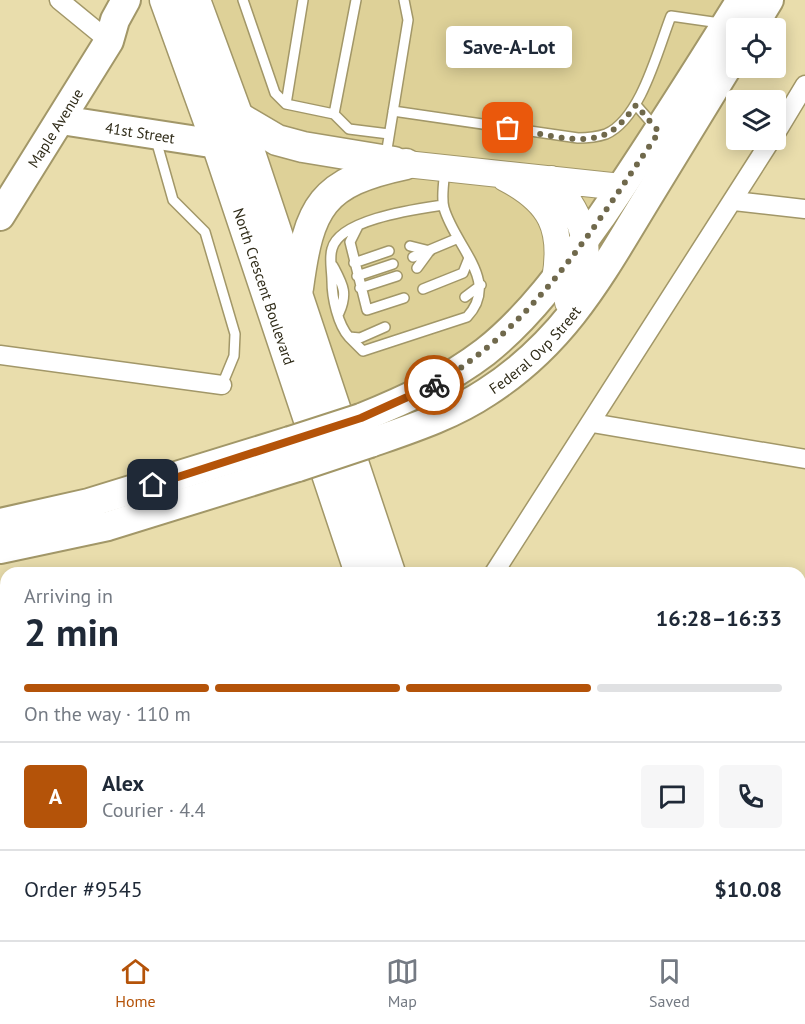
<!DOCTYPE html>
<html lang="en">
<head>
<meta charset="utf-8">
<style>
  body { margin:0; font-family:"PT Sans",sans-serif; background:#f6f6f7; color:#1f2937; height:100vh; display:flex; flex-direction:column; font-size:22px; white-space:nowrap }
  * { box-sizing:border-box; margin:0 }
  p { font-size:20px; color:#747a83 }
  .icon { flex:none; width:33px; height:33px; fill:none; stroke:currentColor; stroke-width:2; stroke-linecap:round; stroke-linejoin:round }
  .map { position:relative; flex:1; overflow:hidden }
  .drawer { position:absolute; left:0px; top:567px; width:806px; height:374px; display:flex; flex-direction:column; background:#fff; border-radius:18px 18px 0 0; box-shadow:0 3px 15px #0003 }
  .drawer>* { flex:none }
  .controls { position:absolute; left:726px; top:18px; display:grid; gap:12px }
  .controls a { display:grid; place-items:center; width:60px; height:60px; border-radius:6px; background:#fff; box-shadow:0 3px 15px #0003; font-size:30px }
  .pin { position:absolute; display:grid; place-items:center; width:51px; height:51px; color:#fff; margin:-26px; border-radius:12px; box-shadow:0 3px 9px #0006 }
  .courier { position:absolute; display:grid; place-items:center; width:60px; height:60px; margin:-30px; border:4px solid #b45309; border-radius:50%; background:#fff; color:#222; box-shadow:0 2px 8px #0007 }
  .bubble { position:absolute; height:42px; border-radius:6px; background:#fff; box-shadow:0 3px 15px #0003; font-size:20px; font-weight:600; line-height:42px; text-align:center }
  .summary em { font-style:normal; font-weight:600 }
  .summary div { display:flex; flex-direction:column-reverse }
  .summary { display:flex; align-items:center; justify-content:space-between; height:102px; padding:0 24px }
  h1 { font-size:39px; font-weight:600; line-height:45px }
  .bar { display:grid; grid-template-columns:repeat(4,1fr); gap:9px 6px; align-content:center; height:72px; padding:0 24px }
  .bar i { height:8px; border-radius:4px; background:#e0e1e3 }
  .bar .on { background:#b45309 }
  .bar p { grid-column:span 4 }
  .line { display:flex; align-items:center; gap:15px; padding:0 24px; border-top:2px solid #e0e1e3 }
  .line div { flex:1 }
  .round { display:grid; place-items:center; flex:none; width:63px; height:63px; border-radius:6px; background:#f6f6f7 }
  .menu { display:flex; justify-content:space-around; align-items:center; height:84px; border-top:2px solid #e0e1e3; background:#fff; font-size:16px; color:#747a83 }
  .menu a { display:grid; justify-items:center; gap:3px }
  .menu .on { color:#b45309 }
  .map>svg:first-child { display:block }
  .built { fill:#ded198 }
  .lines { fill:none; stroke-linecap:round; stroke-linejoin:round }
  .service-casing { stroke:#a29768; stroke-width:12 }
  .minor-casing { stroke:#a29768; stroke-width:21 }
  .secondary-casing { stroke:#a29768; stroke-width:28 }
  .primary-casing { stroke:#a29768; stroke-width:32 }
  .trunk-casing { stroke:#a29768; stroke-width:33 }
  .service { stroke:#fff; stroke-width:9 }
  .minor { stroke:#fff; stroke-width:18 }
  .secondary { stroke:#fff; stroke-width:26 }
  .primary { stroke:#fff; stroke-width:28 }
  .trunk { stroke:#fff; stroke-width:30 }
  .primary-bridge-casing { stroke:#a29768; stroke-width:32; stroke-linecap:butt }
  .primary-bridge { stroke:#fff; stroke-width:28 }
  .done { stroke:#70694c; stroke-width:6; stroke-dasharray:0 10.8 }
  .route { stroke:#b45309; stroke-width:8 }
  .labels { text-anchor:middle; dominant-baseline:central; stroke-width:4.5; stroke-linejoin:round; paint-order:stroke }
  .street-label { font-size:15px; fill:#2f2b18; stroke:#e9ddac }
</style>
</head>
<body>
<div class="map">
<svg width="805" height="940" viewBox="0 0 805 940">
  <rect width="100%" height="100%" fill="#e9ddac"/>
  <path class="built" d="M213,0H726L611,180L527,295L478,342L422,379L345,409Z"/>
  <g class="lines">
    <defs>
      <path id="service" d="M243,0L275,93L286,104L334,114L349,129L389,134
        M286,104L303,0
        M636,105L656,128
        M393,111L578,138C588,138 597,137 606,134C641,119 658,49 671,16L720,23
        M334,114L356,0
        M156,140L173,200L205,232L235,334L234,356L222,385
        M386,155L408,20L404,0
        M358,226L350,242L367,310L404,298
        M410,246L430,251
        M413,257L456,239
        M354,263L389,251
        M333,266C343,285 348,293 339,313
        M417,268L428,253
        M357,276L393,264
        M360,288L397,276
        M423,289L463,273L469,258
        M465,297L481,285
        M385,327L360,338L349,337C338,325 332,298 332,281C332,271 329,258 332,249C339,219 417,209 443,205
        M349,337L363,351L467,317C501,281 455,247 444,208C441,197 444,181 445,170
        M336,934L337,940
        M273,940L277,934
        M637,940L638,934"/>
      <path id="minor" d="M59,0L109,41
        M776,133L805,85
        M734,201L805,209
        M0,355L222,385
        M592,423L805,459
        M494,573L771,140
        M0,605L6,606
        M800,716L805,717
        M0,822L6,826
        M172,934L180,940
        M502,934L542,940"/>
      <path id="secondary" d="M406,164L621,187
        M505,178C551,202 564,228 555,280
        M551,179C585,216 600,259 568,302"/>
      <g id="primary">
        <path d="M752,28L769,0"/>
        <path id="s1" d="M61,120L217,144"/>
        <path id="s2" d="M0,216L109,41L115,20L126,0"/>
        <path d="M361,418C405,400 447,381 485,352C533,314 568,263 603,214C651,144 696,72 741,0"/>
        <path id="s3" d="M370,443C410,429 451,416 487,392C566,341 601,274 648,197C677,149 707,101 736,53"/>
        <path d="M0,523L89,503L290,441"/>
        <path d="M0,549L108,526L298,467"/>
      </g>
      <g id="trunk">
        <path id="s4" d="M165,0L217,144L360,573"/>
        <path d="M195,0L238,117L390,573"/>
        <path d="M238,117L277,140L303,147L394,162"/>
        <path d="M298,288C309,206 321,182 406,164"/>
        <path d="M474,934L475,940"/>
        <path d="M502,934L503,940"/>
      </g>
    </defs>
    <use href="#service" class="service-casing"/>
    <use href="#minor" class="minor-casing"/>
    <use href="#secondary" class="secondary-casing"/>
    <use href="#primary" class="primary-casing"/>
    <use href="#trunk" class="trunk-casing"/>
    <use href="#service" class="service"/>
    <use href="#minor" class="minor"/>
    <use href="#secondary" class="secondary"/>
    <use href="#primary" class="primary"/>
    <use href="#trunk" class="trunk"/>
    <defs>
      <path id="primary-bridge" d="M290,441L361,418
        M298,467L370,443"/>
    </defs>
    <use href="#primary-bridge" class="primary-bridge-casing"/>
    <use href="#primary-bridge" class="primary-bridge"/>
  </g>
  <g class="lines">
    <path class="done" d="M434,385C536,325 594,227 659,132L636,105C628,115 621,125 610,132C583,148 538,132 508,128"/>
    <path class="route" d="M153,485L361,418L434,385"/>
  </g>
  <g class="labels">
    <g class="street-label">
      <text stroke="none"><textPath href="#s2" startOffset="104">Maple Avenue</textPath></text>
      <text stroke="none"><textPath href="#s1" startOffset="80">41st Street</textPath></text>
      <text stroke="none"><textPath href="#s4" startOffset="303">North Crescent Boulevard</textPath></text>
      <text stroke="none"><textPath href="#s3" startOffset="192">Federal Ovp Street</textPath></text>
    </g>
  </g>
</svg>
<div class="controls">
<a><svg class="icon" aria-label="locate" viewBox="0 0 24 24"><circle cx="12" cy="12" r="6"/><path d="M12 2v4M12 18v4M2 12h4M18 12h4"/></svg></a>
<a><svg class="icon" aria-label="layers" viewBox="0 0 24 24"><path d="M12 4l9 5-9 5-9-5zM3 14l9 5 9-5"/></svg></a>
</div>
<div class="pin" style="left:508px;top:128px;background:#ea580c"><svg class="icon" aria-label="bag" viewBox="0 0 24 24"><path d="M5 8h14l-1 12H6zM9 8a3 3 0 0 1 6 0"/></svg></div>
<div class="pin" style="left:153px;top:485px;background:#1f2937"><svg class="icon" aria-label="home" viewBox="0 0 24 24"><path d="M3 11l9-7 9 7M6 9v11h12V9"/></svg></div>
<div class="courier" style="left:434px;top:385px"><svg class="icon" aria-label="bike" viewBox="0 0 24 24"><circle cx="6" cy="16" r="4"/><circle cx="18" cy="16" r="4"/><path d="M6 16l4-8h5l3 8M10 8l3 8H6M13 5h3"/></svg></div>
<div class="bubble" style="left:446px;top:26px;width:126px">Save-A-Lot</div>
<section class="drawer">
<div class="summary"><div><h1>2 min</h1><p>Arriving in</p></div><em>16:28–16:33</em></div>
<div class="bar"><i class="on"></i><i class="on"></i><i class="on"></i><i></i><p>On the way · 110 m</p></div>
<div class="line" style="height:108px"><b class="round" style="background:#b45309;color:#fff">A</b><div><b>Alex</b><p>Courier · 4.4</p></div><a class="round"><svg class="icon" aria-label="chat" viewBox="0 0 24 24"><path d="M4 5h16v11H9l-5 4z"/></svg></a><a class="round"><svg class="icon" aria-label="phone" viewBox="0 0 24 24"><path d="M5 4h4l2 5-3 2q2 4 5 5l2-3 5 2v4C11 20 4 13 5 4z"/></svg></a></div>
<div class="line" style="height:78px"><div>Order #9545</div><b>$10.08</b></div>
</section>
</div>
<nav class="menu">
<a class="on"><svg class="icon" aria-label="home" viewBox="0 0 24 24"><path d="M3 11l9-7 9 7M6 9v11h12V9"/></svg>Home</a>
<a><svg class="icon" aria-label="map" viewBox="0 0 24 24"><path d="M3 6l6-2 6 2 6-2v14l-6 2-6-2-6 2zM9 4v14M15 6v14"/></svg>Map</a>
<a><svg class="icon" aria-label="saved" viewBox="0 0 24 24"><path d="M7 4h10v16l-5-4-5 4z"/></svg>Saved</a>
</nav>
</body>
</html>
